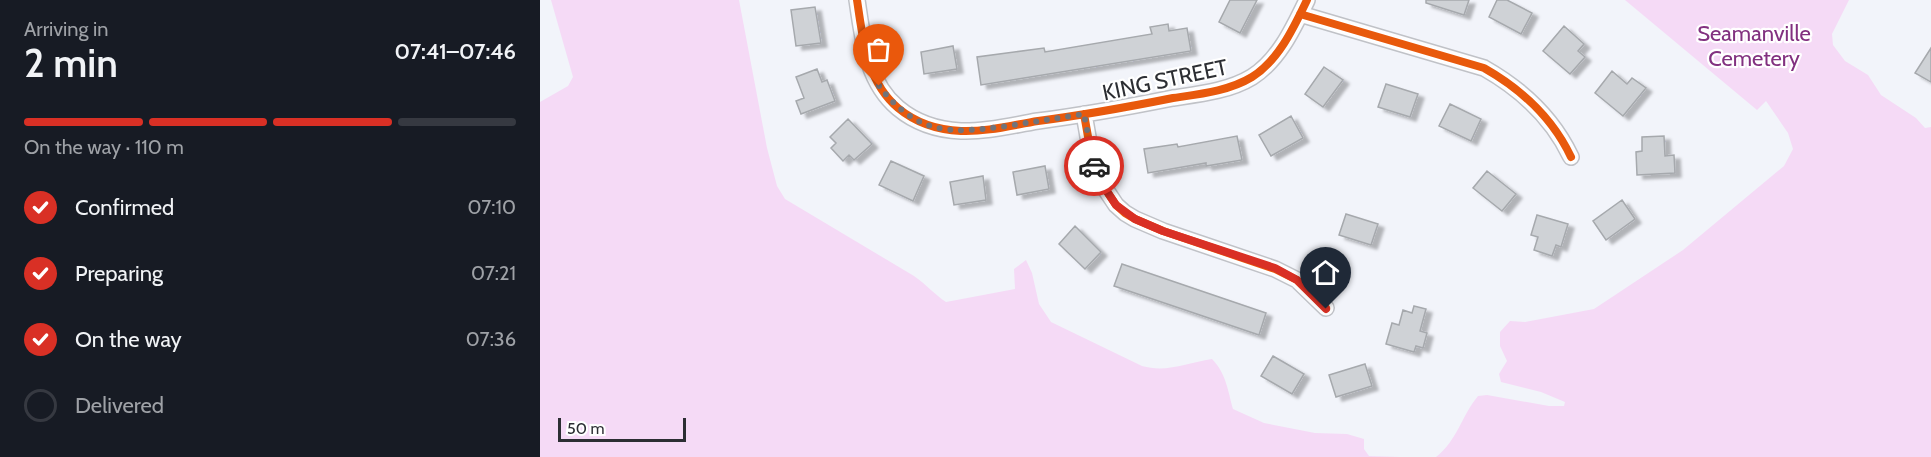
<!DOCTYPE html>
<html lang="en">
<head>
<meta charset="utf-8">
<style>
  body { margin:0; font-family:Cabin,sans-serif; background:#20242c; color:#f1f3f6; height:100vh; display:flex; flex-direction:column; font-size:22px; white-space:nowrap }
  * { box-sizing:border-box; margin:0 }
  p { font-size:20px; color:#9ea1a6 }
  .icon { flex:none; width:33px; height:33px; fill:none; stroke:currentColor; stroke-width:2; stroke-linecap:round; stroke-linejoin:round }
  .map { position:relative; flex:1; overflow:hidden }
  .panel { display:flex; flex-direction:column; background:#171b24; width:540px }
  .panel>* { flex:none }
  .scale { position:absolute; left:18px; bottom:15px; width:128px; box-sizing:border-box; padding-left:6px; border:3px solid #2c2e33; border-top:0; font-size:16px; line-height:21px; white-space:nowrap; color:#2c2e33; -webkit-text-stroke:4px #fff; paint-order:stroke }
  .pin { position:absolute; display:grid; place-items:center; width:51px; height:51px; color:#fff; margin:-62px -26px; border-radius:50% 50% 50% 0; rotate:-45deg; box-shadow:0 0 6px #0007 }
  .pin .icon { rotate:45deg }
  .courier { position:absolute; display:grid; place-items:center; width:60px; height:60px; margin:-30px; border:4px solid #d93025; border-radius:50%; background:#fff; color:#222; box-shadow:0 2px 8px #0007 }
  .overview em { font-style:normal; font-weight:600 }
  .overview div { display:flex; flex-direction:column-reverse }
  .overview { display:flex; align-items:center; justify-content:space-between; height:102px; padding:0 24px }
  h1 { font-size:39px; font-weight:600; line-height:45px }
  .bar { display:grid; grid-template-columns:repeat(4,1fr); gap:9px 6px; align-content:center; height:72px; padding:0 24px }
  .bar i { height:8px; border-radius:4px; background:#363941 }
  .bar .current { background:#d93025 }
  .bar p { grid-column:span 4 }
  ol { padding:0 24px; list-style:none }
  li { display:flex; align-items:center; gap:18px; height:66px }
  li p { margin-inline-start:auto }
  li .icon { padding:6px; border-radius:50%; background:#d93025; color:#fff; stroke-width:4 }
  li:last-child { color:#9ea1a6 }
  li i { width:33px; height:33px; border:3px solid #363941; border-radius:50% }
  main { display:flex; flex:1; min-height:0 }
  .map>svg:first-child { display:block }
  .green { fill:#f5daf6 }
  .building { fill:#cfd2d6; stroke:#a6a9ad; stroke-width:1.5; filter:url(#shadow) }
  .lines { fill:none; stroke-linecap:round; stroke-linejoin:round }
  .street-casing { stroke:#c0c2c7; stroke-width:18 }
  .street { stroke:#fdfdfe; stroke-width:15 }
  .cycleway-casing { stroke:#fff; stroke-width:11 }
  .cycleway { stroke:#e8590c; stroke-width:8 }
  .done { stroke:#717379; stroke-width:6; stroke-dasharray:0 10.8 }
  .route { stroke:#d93025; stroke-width:8 }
  .labels { text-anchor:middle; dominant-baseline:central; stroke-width:4.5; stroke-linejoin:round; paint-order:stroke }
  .park-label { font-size:22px; fill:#823180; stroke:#fff }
  .street-label { font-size:22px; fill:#2c2e33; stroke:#fff }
</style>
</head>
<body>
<main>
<section class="panel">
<div class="overview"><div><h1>2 min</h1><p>Arriving in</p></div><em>07:41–07:46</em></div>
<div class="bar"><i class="current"></i><i class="current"></i><i class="current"></i><i></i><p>On the way · 110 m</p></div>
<ol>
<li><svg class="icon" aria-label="check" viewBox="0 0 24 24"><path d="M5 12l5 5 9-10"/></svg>Confirmed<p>07:10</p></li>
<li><svg class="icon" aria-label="check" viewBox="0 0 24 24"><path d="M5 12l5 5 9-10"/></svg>Preparing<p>07:21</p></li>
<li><svg class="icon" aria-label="check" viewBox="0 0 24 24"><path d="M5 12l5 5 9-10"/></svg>On the way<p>07:36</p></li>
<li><i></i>Delivered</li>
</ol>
</section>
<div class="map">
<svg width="1391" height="457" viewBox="0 0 1391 457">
  <defs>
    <filter id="shadow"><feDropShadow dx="6" dy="4" stdDeviation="1.5" flood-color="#0004"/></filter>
  </defs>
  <rect width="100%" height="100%" fill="#f2f4fa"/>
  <path class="green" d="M11,0H199L227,148L237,186L245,199L374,276C386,284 395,295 406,302L475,289L474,269L486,260L492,273L499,304L511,322L602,366C626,373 647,363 672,359C686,373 688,391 693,409L724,423L775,433L807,434L824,439V449L829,456L860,457H0V102L28,86L33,77Z
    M1085,0H1309L1292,34L1293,45L1305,61L1328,75L1341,95L1376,118L1385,128L1391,127V457H896C917,441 922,415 938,396L947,395L1009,406H1024L1025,402L1001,392L961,382L959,374L967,361L960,346V332L970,321L985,322L1054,309L1143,250L1244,166L1253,149L1248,133L1226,101L1217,110Z"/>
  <path class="building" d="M690,0H717L700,33L679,22Z
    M886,0H929L924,15L886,3Z
    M957,0H967L992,13L981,34L949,17Z
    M275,7L281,43L256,46L251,10Z
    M628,24L629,31L647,28L651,51L441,85L437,57L504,48L505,52L612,34L610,27Z
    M1024,26L1044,44L1038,51L1045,57L1030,74L1003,51Z
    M413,46L417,69L384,74L381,52Z
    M1391,48V82L1375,73Z
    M784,67L803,80L783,107L765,94Z
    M277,69L282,82L287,80L295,101L261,114L256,101L264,98L256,77Z
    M1072,71L1087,84L1092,78L1106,88L1083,116L1055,93Z
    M846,84L878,94L870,117L838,107Z
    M910,104L941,119L931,141L899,126Z
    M751,116L763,138L731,156L719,135Z
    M308,119L332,144L314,160L309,155L303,161L291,148L296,143L290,137Z
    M697,136L702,160L666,166V163L608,173L604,149L637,144L638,147Z
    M1124,136L1125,156L1134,155L1135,173L1097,175L1096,152L1102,151V137Z
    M351,161L384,176L373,201L339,185Z
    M505,166L509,189L477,195L473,172Z
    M947,171L976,194L962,211L933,188Z
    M443,176L446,200L414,205L410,182Z
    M1082,200L1095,219L1066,240L1053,221Z
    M806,214L838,224L831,245L799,235Z
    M997,215L1028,224L1021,247L1016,245L1012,256L994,250L998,237L991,235Z
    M535,226L561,252L545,269L519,244Z
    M582,264L726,313L719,335L574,286Z
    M874,306L886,309L880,331L887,333L883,348L876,346L874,352L846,344L852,323L859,325L863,310L872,313Z
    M733,356L764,374L752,394L721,376Z
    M825,364L832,386L796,397L789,375Z"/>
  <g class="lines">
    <defs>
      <path id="street" d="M317,0C323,39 326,81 358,108C376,123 398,130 421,131C447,132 473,125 498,121C544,115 588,107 633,98C660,94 689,91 712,77C739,60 754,27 767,0
        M760,14L944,68C981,89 1013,119 1031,157
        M544,114L553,165L558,178L576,205L585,213L595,219L623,231L735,269L757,280L786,308"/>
    </defs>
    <use href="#street" class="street-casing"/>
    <use href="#street" class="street"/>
    <defs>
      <path id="cycleway" d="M317,0C323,39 326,81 358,108C376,123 398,130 421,131C447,132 473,125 498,121C544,115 588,107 633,98C660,94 689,91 712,77C739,60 754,27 767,0
        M760,14L944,68C981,89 1013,119 1031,157
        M544,114L553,165L558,178L576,205L585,213L595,219L623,231L735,269L757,280L786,308"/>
    </defs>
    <use href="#cycleway" class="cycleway-casing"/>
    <use href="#cycleway" class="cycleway"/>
  </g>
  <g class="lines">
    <path class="done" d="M339,86C377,135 410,134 467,126C493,122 518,118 544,114L554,166"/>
    <path class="route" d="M554,166L558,178L576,205L595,219L623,231L735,268L757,280L786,309"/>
  </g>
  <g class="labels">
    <g class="park-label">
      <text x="1214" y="33">Seamanville<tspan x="1214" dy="25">Cemetery</tspan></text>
    </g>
    <g class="street-label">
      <text transform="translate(625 80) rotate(-12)">KING STREET</text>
    </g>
  </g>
</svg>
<div class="scale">50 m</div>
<div class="pin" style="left:339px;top:86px;background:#ea580c"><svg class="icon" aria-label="bag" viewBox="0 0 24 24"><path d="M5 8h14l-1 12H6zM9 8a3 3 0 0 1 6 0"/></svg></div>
<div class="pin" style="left:786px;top:309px;background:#1f2937"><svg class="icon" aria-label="home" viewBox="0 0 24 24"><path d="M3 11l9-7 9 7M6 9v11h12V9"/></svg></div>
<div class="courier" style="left:554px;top:166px"><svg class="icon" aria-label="car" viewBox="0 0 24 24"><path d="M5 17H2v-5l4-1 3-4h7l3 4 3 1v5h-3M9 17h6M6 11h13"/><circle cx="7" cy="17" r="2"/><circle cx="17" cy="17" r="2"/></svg></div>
</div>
</main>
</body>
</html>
